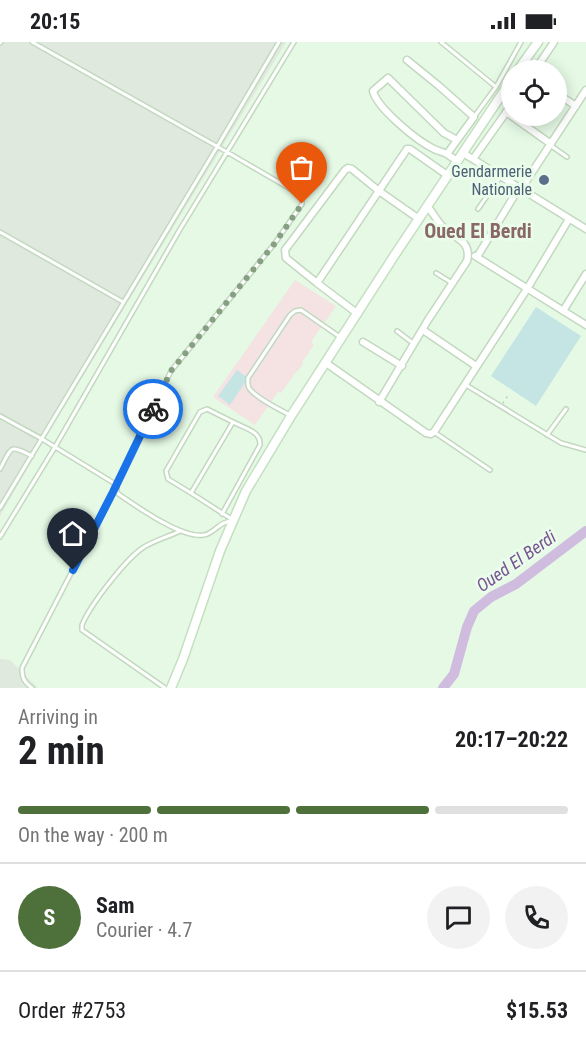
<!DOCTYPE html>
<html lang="en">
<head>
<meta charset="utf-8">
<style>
  body { margin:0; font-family:"Roboto Condensed",sans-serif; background:#f2f2f2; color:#202124; height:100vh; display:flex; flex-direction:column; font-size:22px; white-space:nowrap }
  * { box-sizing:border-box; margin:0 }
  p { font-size:20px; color:#757577 }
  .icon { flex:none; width:33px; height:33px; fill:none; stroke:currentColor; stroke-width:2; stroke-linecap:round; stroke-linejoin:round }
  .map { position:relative; height:646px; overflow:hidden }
  .panel { display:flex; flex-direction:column; background:#fff; flex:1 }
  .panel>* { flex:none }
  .controls { position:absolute; left:501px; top:18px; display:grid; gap:12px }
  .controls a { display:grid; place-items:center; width:66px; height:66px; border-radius:50%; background:#fff; box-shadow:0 3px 15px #0003; font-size:30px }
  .pin { position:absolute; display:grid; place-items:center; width:51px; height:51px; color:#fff; margin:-62px -26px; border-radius:50% 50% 50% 0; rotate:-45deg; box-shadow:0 0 6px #0007 }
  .pin .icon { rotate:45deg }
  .courier { position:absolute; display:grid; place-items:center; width:60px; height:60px; margin:-30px; border:4px solid #1a73e8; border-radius:50%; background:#fff; color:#222; box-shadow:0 2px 8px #0007 }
  .head em { font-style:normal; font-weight:700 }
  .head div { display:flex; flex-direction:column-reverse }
  .head { display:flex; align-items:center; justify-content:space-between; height:102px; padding:0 18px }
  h1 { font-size:39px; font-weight:700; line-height:45px }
  .bar { display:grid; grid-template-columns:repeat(4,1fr); gap:9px 6px; align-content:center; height:72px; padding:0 18px }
  .bar i { height:8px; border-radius:4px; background:#e0e0e0 }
  .bar .current { background:#4e713c }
  .bar p { grid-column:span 4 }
  .line { display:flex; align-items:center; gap:15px; padding:0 18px; border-top:2px solid #e0e0e0 }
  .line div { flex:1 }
  .round { display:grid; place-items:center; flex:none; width:63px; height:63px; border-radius:32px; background:#f2f2f2 }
  .status { display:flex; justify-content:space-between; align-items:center; height:42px; padding:0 30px; background:#fff; direction:ltr }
  .status svg { height:16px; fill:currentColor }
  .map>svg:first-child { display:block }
  .industrial { fill:#e0e9de }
  .education { fill:#f5e2e2 }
  .green { fill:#c5e4e4 }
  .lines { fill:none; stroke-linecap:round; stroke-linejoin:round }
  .river { stroke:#d0bcdf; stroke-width:10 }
  .service-casing { stroke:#c2d9bf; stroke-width:6 }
  .minor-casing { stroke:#c2d9bf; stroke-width:9 }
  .secondary-casing { stroke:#c4e0c0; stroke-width:11 }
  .path { stroke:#accfa4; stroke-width:1.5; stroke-dasharray:1.5 4.5; stroke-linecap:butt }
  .service { stroke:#fff; stroke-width:3 }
  .minor { stroke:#fff; stroke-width:6 }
  .secondary { stroke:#fff; stroke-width:8 }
  .done { stroke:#879f83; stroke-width:6; stroke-dasharray:0 10.8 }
  .route { stroke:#1a73e8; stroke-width:8 }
  .service-dot { fill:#5c6f8a; stroke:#eafcea; stroke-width:2 }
  .labels { text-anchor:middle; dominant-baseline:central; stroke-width:6; stroke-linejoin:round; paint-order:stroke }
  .service-label { font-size:16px; fill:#4e5e75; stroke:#eafcea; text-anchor:end }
  .water-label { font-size:18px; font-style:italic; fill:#785592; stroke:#eafcea }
  .quarter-label { font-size:20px; font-weight:bold; fill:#8a6866; stroke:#eafcea }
</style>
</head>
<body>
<div class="status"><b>20:15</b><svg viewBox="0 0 49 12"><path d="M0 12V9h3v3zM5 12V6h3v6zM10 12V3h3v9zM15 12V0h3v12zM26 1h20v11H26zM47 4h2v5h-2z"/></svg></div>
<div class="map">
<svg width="586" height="646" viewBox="0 0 586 646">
  <rect width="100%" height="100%" fill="#e5f9e5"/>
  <path class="industrial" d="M0,0H286L41,403L0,474Z
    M0,617L10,618L38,646H0Z"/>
  <path class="education" d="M295,238L336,264L311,300L314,303L302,320L303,322L297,330H296L281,351L278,350L255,383L213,355Z"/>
  <path class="green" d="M536,265L581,294L536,364L491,334Z
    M237,328L248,336L230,363L218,354Z"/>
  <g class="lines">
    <path class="river" d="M443,646L454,632L467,585L474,569L491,555L516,542L586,489"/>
    <defs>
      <path id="service" d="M441,0L496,45
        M0,1L1,0
        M474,75L496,45L521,0
        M550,103L567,115
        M478,167L501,134
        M0,190L123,260
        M436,231L452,241
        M397,289L414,302
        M466,343L561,401L586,408
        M290,373C280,368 255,355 249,346C247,342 248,340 248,336L290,273L295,269L301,268L340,295
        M0,374L42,397L117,443V451C136,464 182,497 204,493C212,492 217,484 224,481C227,480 230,479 233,478L191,451L233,380C244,386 261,389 260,403L222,472
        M434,390L490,428
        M547,393L566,367
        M0,427C12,406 8,401 32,414
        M191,451L168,437L166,429L200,370L207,367L233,380
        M0,466L217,105L279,0
        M0,495L55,405L179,189L294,0
        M32,646C24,640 22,636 22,626L113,450L171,329L275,201L302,162V157L299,152L227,110L32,0
        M165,646L82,588V583C90,563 124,520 141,507C152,499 168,495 180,489"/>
      <path id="minor" d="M407,18L439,44L474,75L447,112L457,119
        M535,28L554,0
        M556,51L576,64
        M506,70L551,102
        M463,111L586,187
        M447,112C443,110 438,109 434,107C417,99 377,66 373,49L388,36L444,91L457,98
        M473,117L512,62
        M475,214L586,283
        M477,215L519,146L525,141L586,48
        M317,241L286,216L285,208L345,128L348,126L352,127L379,149L419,177
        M563,269L586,232
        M358,272L317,241L407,107H410L447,133
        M423,288L476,324
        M363,300L402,324
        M326,321L426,391L431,392L434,390L527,247L569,177
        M379,360L428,278L467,219C472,198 454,197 443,185C437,179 433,171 428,165"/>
      <path id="secondary" d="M518,28L538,0
        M171,646L183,617L220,509L246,449L291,374L394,214L512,37"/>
    </defs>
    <use href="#service" class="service-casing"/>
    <use href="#minor" class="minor-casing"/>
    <use href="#secondary" class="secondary-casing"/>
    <path class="path" d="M503,361L509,352"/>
    <use href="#service" class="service"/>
    <use href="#minor" class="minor"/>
    <use href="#secondary" class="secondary"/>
  </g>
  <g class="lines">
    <path class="done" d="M153,367L171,329L275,201L302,162"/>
    <path class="route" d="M73,528L113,450L153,367"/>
  </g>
  <circle class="service-dot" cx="544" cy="138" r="6"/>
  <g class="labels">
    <g class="service-label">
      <text x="532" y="129">Gendarmerie<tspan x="532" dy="18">Nationale</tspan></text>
    </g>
    <g class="water-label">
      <text transform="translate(516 519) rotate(-35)">Oued El Berdi</text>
    </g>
    <g class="quarter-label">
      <text x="478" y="189">Oued El Berdi</text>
    </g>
  </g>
</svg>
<div class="controls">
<a><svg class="icon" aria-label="locate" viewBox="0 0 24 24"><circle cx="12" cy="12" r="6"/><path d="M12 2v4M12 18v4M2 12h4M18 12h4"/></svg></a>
</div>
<div class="pin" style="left:302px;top:162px;background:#ea580c"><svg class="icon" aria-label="bag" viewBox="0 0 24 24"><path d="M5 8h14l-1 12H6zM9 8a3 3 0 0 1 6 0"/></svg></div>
<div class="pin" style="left:73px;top:528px;background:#1f2937"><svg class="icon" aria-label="home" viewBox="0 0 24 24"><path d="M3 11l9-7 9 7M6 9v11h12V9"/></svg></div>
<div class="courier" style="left:153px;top:367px"><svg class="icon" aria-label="bike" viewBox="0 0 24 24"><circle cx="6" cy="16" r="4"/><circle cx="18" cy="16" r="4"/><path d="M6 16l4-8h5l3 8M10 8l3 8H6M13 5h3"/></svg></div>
</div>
<section class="panel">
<div class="head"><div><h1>2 min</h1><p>Arriving in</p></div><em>20:17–20:22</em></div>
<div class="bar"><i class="current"></i><i class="current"></i><i class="current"></i><i></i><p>On the way · 200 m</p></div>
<div class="line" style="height:108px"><b class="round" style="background:#4e713c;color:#fff">S</b><div><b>Sam</b><p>Courier · 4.7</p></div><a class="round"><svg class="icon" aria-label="chat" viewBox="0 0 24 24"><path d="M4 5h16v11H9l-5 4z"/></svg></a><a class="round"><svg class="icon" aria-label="phone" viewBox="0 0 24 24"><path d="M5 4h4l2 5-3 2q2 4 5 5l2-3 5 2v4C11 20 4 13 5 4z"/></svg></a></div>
<div class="line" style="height:78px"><div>Order #2753</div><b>$15.53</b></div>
</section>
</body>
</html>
